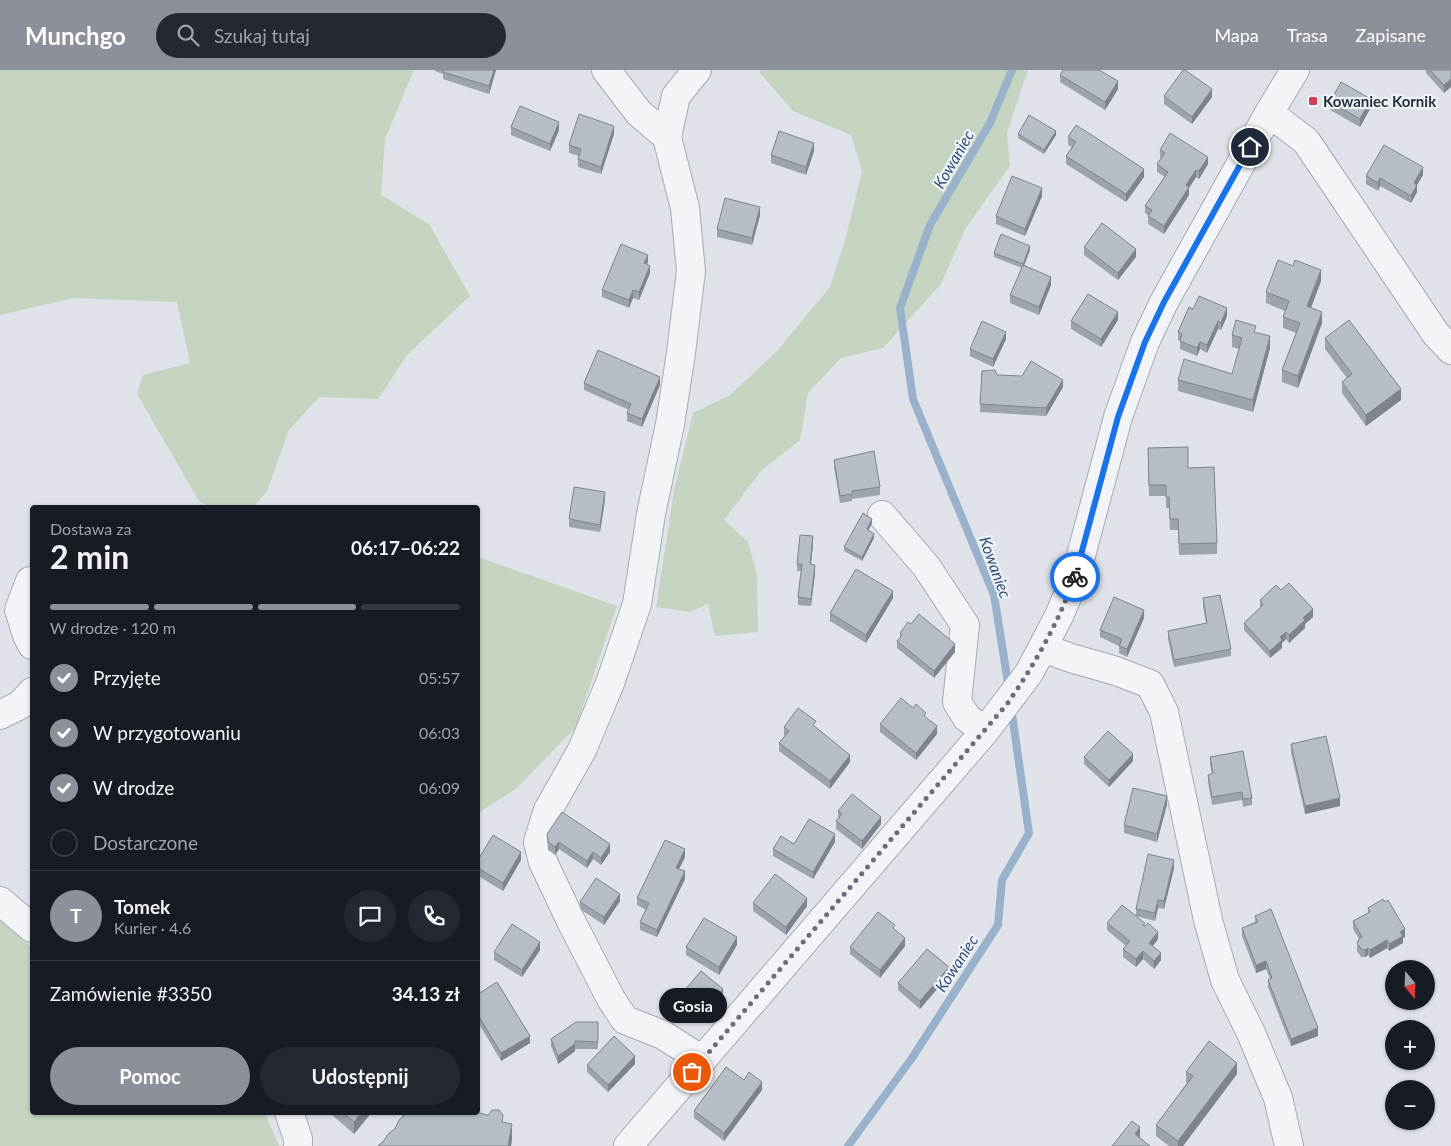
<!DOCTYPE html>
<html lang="pl">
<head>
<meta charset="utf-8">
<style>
  body { margin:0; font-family:Lato,sans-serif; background:#242831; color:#f1f3f6; height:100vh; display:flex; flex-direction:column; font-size:19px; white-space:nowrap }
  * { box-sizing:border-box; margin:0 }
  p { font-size:16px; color:#9ea1a6 }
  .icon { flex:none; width:28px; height:28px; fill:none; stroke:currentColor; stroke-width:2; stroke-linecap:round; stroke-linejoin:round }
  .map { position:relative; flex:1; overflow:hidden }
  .drawer { position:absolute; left:30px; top:435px; width:450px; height:610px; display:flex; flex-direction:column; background:#171b24; border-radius:5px; box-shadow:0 1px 4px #0004 }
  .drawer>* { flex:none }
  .needle { width:32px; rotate:161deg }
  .controls { position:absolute; left:1385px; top:890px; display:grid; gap:10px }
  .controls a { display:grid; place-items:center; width:50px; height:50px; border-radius:50%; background:#171b24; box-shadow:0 1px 4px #0004; font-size:25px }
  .pin { position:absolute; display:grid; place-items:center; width:42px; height:42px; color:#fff; margin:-21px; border:2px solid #fff; border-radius:50%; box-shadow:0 1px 5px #0007 }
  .courier { position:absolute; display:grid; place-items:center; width:50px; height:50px; margin:-25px; border:4px solid #1a73e8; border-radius:50%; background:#fff; color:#222; box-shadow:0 1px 6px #0007 }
  .bubble { position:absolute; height:35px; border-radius:18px; background:#171b24; box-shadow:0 1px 4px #0004; font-size:16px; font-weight:700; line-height:35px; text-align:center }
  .overview em { font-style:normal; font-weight:700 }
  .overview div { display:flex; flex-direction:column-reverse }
  .overview { display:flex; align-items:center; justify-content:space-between; height:85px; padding:0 20px }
  h1 { font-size:32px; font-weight:700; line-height:38px }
  .bar { display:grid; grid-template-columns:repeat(4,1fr); gap:8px 5px; align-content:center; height:60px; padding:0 20px }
  .bar i { height:6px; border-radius:4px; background:#363941 }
  .bar .current { background:#8c9099 }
  .bar p { grid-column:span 4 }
  .line { display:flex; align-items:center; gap:12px; padding:0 20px; border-top:1px solid #363941 }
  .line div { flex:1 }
  .round { display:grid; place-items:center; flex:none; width:52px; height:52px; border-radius:26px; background:#242831 }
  ol { padding:0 20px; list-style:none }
  li { display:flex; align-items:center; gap:15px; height:55px }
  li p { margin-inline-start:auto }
  li .icon { padding:5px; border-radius:50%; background:#8c9099; color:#fff; stroke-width:4 }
  li:last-child { color:#9ea1a6 }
  li i { width:28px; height:28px; border:2px solid #363941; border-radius:50% }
  .cta { display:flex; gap:10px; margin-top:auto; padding:10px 20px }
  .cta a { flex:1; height:58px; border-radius:30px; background:#8c9099; color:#fff; font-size:20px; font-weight:700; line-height:58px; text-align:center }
  .cta a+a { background:#242831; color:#f1f3f6 }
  header { display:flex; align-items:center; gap:30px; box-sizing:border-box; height:70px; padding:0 25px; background:#8c9099; color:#fff }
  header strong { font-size:24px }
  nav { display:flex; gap:28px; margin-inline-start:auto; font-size:18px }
  .search { width:350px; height:45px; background:#242831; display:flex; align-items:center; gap:12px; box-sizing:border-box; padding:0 18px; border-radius:28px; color:#9ea1a6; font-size:19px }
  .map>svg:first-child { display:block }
  .green { fill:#c5d4c0 }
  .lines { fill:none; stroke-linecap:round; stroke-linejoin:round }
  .stream { stroke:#99b1cb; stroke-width:8 }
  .minor-casing { stroke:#a4aab3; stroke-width:30 }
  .minor { stroke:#f2f4f7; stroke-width:28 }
  .wall { fill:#9da3aa }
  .shaded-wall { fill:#7f848b }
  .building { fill:#b6bdc6; stroke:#7f848b }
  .done { stroke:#676f7c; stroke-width:5; stroke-dasharray:0 9 }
  .route { stroke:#1a73e8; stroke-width:6 }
  .poi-dot { fill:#d43e56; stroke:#eff2f7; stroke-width:2 }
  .labels { text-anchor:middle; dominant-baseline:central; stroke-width:4.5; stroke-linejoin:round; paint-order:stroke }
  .poi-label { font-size:15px; font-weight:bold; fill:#273141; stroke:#eff2f7; text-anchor:start }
  .water-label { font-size:16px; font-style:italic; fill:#305077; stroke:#eff2f7 }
</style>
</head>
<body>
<header>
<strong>Munchgo</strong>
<div class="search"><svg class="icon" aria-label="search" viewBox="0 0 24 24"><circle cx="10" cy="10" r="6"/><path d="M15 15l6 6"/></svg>Szukaj tutaj</div>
<nav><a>Mapa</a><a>Trasa</a><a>Zapisane</a></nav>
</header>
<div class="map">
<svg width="1451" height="1076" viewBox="0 0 1451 1076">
  <rect width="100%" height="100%" fill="#dfe3e9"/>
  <path class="green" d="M0,0H414L385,69L381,125L429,154L470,226L407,285L378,329L319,327L289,360L267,421L253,437H211L199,431L137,324L143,305L190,293L177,232L74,228L0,245Z
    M761,0H1028L1007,63L1010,96L965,159L941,214L883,278L841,288L808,323L800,370L761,401L724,450L748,472L757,505L758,562L715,566L708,534L690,542L656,537L674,421L693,343L730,325L777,281L830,217L845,171L862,101L851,65L793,41L759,2Z
    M478,487L617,536L576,657L516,719L478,743Z
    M0,851L32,878V1042L265,1043L279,1076H0Z"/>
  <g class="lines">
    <path class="stream" d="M1009,619L994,525L913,329L900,238L930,155L990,53L1012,0
      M848,1076L912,988L998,855L1002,810L1029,763L1011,637"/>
    <defs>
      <path id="minor" d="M606,0L639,43L667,67L685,138L691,201L681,283L670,354L651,444L637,534L610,613L582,680L548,740L538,772L543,792L571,851L611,929L625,950L663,965L702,990
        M1269,43L1306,71L1436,264L1451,280
        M667,67L676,26L697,0
        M882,445L926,496L965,555L957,632L967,648L985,661
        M30,511L19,540L27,565L32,575
        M1043,578L1071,588L1116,601L1150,614L1164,642L1208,850L1225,910L1251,963L1278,1028L1289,1076
        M0,645L20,635L32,622
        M0,831L32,858
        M289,1042L298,1069V1076
        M628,1076L985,661L1029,603L1059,546L1075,508L1118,347L1145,272L1164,232L1269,43L1295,0"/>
    </defs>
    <use href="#minor" class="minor-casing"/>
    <use href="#minor" class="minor"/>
  </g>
  <path class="wall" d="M435,0H496L489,24L443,9V4L435,1Z
    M1426,0H1451L1444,23L1426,3Z
    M1060,5L1118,19L1105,40L1060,12Z
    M1164,26L1212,27L1192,54L1164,34Z
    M1330,32L1371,37L1360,57L1330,40Z
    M511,57L559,60L550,81L511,65Z
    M614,64L601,104L578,97V89L579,86L569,83V75Z
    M1018,64L1056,65L1044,84L1018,68Z
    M1068,67L1144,107L1126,132L1066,94V86L1072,77L1068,75Z
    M1160,80L1208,94L1199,109L1196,107L1189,118V125L1164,164L1148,154V145L1145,143V136L1165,107L1157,102V94L1161,88L1160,87Z
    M814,81L806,105L771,93V85Z
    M1423,105L1417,114V122L1411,133L1380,116L1378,121L1366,114V106Z
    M1042,126L1025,166L996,154V146Z
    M760,145L752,175L717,167V159Z
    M1084,177L1136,187L1118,210L1084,185Z
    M1030,180L1024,196L1051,215L1039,245L1010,233V225L1022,198L994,187V183Z
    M648,192L647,194L650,203L639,230L633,228L629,238L602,227V220Z
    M1321,211L1311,238L1322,253L1298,318L1282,312V300L1296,263L1283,258V247L1285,241L1266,233V222Z
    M1193,239L1227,246L1221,260L1218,259L1207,283L1200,279L1197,286L1180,279V271L1178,270V262Z
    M1118,250L1101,277L1071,259V251Z
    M1256,262L1270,278L1253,342L1178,321V310L1232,304L1239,279L1232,277V265Z
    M1325,268L1401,330L1366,356L1342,323V312L1347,308L1325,279Z
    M1006,269L993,297L970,286V279Z
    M982,301L997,305L1063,317L1046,346L980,342Z
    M584,313L660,315L642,357L627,351V343L629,340L584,320Z
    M1148,389L1188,398L1217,473V484L1179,485L1178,460H1170L1169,438H1166V426H1149Z
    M834,390L880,417V425L852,429V431L840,433L834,397Z
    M605,430L600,462L569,457V449Z
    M872,453L868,460L874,468L862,491L844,481V477Z
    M813,474L811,495L815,503L811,536L798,535V527L801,501H797V494Z
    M1281,520L1313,547L1305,554V558L1289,573L1286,569L1282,573V578L1270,588L1244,560V553L1260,538V530Z
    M893,528L866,573L830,551V543Z
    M1203,528L1231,579V586L1174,597L1168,569V561L1206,553L1203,536Z
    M1144,548L1127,587L1119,583V576L1100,567V560Z
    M911,554L955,582L934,608L897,578V571L900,568V563Z
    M926,648L937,664L916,690L880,662V654Z
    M784,657L816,658L850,692L830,719L779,681V673L785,666L784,665Z
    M1291,674L1340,736L1305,744L1291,682Z
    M1084,687L1133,691L1109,717L1084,694Z
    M1210,687L1252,728V735L1243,737L1242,730L1212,735L1208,712V705L1212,704L1210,695Z
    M1167,734L1157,772L1124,763V755Z
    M838,741L881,754L862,779L836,759V751L838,749Z
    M547,764L610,782L601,795L593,789L587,798L559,779L555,785L548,780Z
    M835,772L813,809L773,786V779L794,774Z
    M685,787L679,799L685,809L657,867L640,860V852L646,840L637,835V828Z
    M478,790H521L503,821L478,806Z
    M1174,798L1164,839L1158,838L1155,851L1136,846L1158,869L1153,876L1161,890L1154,899L1143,889L1136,897L1123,887V879L1126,876L1107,860V853L1136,846V839Z
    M620,831L604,855L580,839V832Z
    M753,833L807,836L786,865L753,841Z
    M1368,838L1405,867L1403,868V873L1389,881L1387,878L1370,888L1368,885L1365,887H1361L1357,881V873L1359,869L1353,859V851L1368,843Z
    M1255,846L1318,966L1291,976L1268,917V910L1270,909L1266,899L1256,903L1242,866V858L1255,852Z
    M895,860L905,876L880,908L850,884V877Z
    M737,875L719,905L686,885V877Z
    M540,880L522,907L494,890V882Z
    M949,905L920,939L898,920V913Z
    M684,921L723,927L706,947L684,929Z
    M478,924L530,973L501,991L478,952Z
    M598,952V979H575V981L558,994L551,976V969Z
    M635,994L608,1022L587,1002V995Z
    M1186,1002L1237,1004L1183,1076H1169L1156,1066V1055L1187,1013H1186Z
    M744,1010L762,1020L724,1071L694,1048V1041Z
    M329,1042H372L354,1064Z
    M402,1042L479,1043L503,1052L512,1069L511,1076H378L395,1059L402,1048Z"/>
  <path class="shaded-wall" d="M494,0H496L489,24V16Z
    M1451,9V17L1444,23V15Z
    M1118,11V19L1105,40V32Z
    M1212,19V27L1192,54V47Z
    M1371,29V37L1360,57V49Z
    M559,52V60L550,81V74Z
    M614,56V64L601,104V97Z
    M1056,61V65L1044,84V80Z
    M814,73V81L806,105V97Z
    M1208,87V94L1199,109V101Z
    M1423,97V105L1414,120V113Z
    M1144,99V107L1126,132V124Z
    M1196,100V107L1189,118V125L1164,164V156L1186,115Z
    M1380,108V116L1378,121V113Z
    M1417,115V122L1411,133V126Z
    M1042,118V126L1025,166V159Z
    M760,137V145L752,175V168Z
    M1030,176V180L1023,198V194Z
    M1136,179V187L1118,210V203Z
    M648,185V192L644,201V193Z
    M650,196V203L639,230V222Z
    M1321,200V211L1307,248V236Z
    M1051,207V215L1039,245V237Z
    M633,220V228L629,238V230Z
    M1227,238V246L1221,260V253Z
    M1118,242V250L1101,277V269Z
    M1322,242V253L1298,318V306Z
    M1218,251V259L1207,283V275Z
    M1006,262V269L993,297V289Z
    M1270,266V278L1253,342V330Z
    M1200,272V279L1197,286V278Z
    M660,307V315L642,357V349Z
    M1063,310V317L1046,346V338Z
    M1401,319V330L1366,356V345Z
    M605,422V430L600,462V455Z
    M872,449V453L867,463V459Z
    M874,464V468L862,491V487Z
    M813,466V474L810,502V494Z
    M815,495V503L811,536V529Z
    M893,521V528L866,573V565Z
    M1313,539V547L1305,554V558L1289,573V565L1303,548Z
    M1144,540V548L1127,587V579Z
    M1286,562V569L1282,573V578L1270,588V581L1280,567Z
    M955,574V582L934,608V601Z
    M937,656V664L916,690V683Z
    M1133,684V691L1109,717V710Z
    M850,685V692L830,719V711Z
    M1167,726V734L1157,772V764Z
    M1340,728V736L1305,744V736Z
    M881,747V754L862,779V771Z
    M835,764V772L813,809V802Z
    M559,772V779L555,785V777Z
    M610,774V782L601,795V788Z
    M685,779V787L676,805V798Z
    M521,782V790L503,821V813Z
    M593,782V789L587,798V791Z
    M1174,790V798L1164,839V831Z
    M685,801V809L657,867V860Z
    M620,824V831L604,855V847Z
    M807,828V836L786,865V857Z
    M1158,830V838L1155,851V843Z
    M1405,859V867L1403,868V873L1389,881V874L1400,862Z
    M1158,862V869L1149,881V873Z
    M737,867V875L719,905V897Z
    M905,868V876L880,908V900Z
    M1387,870V878L1370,888V880Z
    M540,872V880L522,907V900Z
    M1368,878V885L1365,887V880Z
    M1143,881V889L1136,897V889Z
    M1161,883V890L1154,899V891Z
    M1266,891V899L1256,903V895Z
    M949,897V905L920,939V931Z
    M723,919V927L706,947V939Z
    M1318,958V966L1291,976V969Z
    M530,966V973L501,991V983Z
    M575,971V981L558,994V986Z
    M635,986V994L608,1022V1015Z
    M1237,993V1004L1183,1076H1178V1071Z
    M762,1012V1020L724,1071V1063Z
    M362,1042H372L354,1064V1052Z
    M512,1054V1069L511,1076H508Z
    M1140,1057V1068L1135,1064Z"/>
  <path class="building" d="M443,0H494L489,16L443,2Z
    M1063,0H1099L1118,11L1105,32L1060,5Z
    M1183,0H1185L1212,19L1192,47L1164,26Z
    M1430,0H1451V9L1444,15Z
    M1341,12L1371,29L1360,49L1330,32Z
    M520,36L559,52L550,74L511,57Z
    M579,44L614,56L601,97L578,89L581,79L569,75Z
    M1029,45L1056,61L1044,80L1018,64Z
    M1076,55L1144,99L1126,124L1066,86L1076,72L1068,67Z
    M779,61L814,73L806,97L771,85Z
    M1170,63L1208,87L1199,101L1196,100L1186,115L1189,117L1164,156L1148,146L1152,140L1145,136L1168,102L1157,94L1165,83L1160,80Z
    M1384,75L1423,97L1414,113L1417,115L1411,126L1380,108L1378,113L1366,106Z
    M1012,106L1042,118L1025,159L996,146Z
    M725,128L760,137L752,168L717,159Z
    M1102,153L1136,179L1118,203L1084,177Z
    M1001,164L1030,176L1023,194L994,183Z
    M621,174L648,185L644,193L650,196L639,222L633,220L629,230L602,220Z
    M1278,190L1293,196L1295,190L1321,200L1307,236L1322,242L1298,306L1282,300L1300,253L1283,247L1289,231L1266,222Z
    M1023,195L1051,207L1039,237L1010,225Z
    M1088,224L1118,242L1101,269L1071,251Z
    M1199,226L1227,238L1221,253L1218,251L1207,275L1200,272L1197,278L1180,271L1182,264L1178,262L1189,237L1193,239Z
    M1236,250L1256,256L1254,262L1270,266L1253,330L1178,310L1184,289L1232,304L1242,268L1232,265Z
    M1349,250L1401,319L1366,345L1342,312L1352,304L1325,268Z
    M982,251L1006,262L993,289L970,279Z
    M598,280L660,307L642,349L627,343L631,334L584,313Z
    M1031,291L1063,310L1046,338L980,334L982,301L995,300L997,305L1022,306Z
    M1188,377V398L1214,397L1217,473L1179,474L1178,449H1170L1169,427H1166V415H1149L1148,378Z
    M874,381L880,417L852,421V424L840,426L834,390Z
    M574,417L605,422L600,455L569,449Z
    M863,443L872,449L867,459L874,464L862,487L844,477Z
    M800,465L813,466L810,494L815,495L811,529L798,527L802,494H797Z
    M856,499L893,521L866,565L830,543Z
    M1289,513L1313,539L1303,548L1305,550L1289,565L1286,562L1280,567L1282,570L1270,581L1244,553L1263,535L1260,530L1276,515L1281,520Z
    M1220,525L1231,579L1174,590L1168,561L1207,553L1203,528Z
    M1114,527L1144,540L1127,579L1119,576L1122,569L1100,560Z
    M919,544L955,574L934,601L897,571L902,565L900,563L908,552L911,554Z
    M901,628L913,638L916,634L926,643L924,646L937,656L916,683L880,654Z
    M798,638L816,651L813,655L850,685L830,711L779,673L789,661L784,657Z
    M1108,661L1133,684L1109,710L1084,687Z
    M1326,666L1340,728L1305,736L1291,674Z
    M1243,681L1252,728L1243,729L1242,722L1212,727L1208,705L1213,703L1210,687Z
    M1133,718L1167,726L1157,764L1124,755Z
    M852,724L881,747L862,771L836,751L842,744L838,741Z
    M562,742L610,774L601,788L593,782L587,791L559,772L555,777L548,772L547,764Z
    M809,749L835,764L813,802L773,779L781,766L794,774Z
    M493,765L521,782L503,813L478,798V790Z
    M665,770L685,779L676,798L685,801L657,860L640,852L649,833L637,828Z
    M1148,784L1174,790L1164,831L1158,830L1155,843L1136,839Z
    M775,804L807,828L786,857L753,833Z
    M596,808L620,824L604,847L580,832Z
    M1383,829L1385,832L1388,830L1405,859L1400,862L1403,866L1389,874L1387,870L1370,880L1368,878L1365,880L1361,879L1357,873L1359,869L1362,867L1353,851L1370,842L1368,838Z
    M1122,835L1145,853L1143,855L1145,856L1148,853L1158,862L1149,873L1161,883L1154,891L1143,881L1136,889L1123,879L1130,871L1107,853Z
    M1271,839L1318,958L1291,969L1268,910L1272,908L1266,891L1256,895L1242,858L1258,852L1255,846Z
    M878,842L895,855L893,858L905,868L880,900L850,877Z
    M704,848L737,867L719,897L686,877Z
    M512,854L540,872L522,900L494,882Z
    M927,879L949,897L920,931L898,913Z
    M701,901L723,919L706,939L684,921Z
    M497,912L530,966L501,983L478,945V924Z
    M576,952H598V972L575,971V974L558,986L551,969Z
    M614,966L635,986L608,1015L587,995Z
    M1209,971L1237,993L1178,1071L1156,1055L1193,1006L1186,1002Z
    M726,997L744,1010L749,1002L762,1012L724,1063L694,1041Z
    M492,1040H499L503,1045L502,1052L512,1054L508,1076H378L383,1072L389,1063L395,1059L399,1050L408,1042H478L479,1043L488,1045Z
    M342,1042H362L354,1052Z
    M1132,1051L1140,1057L1135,1064L1150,1076H1112Z"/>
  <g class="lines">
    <path class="done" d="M692,1002L1007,634C1035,594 1058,553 1075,507"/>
    <path class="route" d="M1075,507L1118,347L1145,272L1164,232L1250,77"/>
  </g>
  <rect class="poi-dot" x="1308" y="26" width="10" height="10" rx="2.5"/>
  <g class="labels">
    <g class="poi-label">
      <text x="1323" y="31">Kowaniec Kornik</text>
    </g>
    <g class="water-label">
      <text transform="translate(953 89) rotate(-60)">Kowaniec</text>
      <text transform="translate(996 497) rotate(70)">Kowaniec</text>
      <text transform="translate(956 893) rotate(-57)">Kowaniec</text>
    </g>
  </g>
</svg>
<div class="controls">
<a><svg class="needle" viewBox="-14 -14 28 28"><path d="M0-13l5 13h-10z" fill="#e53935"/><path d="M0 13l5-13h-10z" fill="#9ea1a6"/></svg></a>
<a>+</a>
<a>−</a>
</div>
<div class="pin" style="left:692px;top:1002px;background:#ea580c"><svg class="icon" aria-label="bag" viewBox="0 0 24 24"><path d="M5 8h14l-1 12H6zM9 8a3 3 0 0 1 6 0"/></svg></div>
<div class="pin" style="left:1250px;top:77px;background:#1f2937"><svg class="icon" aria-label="home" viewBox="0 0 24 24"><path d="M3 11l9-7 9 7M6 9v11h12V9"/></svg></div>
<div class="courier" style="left:1075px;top:507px"><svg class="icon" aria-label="bike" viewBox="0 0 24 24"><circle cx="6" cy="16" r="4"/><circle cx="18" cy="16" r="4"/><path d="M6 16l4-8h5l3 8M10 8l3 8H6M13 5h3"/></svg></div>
<div class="bubble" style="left:659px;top:918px;width:68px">Gosia</div>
<section class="drawer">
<div class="overview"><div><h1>2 min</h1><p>Dostawa za</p></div><em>06:17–06:22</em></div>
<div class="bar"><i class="current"></i><i class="current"></i><i class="current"></i><i></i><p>W drodze · 120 m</p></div>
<ol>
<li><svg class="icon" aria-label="check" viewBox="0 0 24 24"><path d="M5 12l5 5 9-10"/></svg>Przyjęte<p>05:57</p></li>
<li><svg class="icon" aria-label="check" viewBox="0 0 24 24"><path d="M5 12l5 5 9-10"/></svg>W przygotowaniu<p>06:03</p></li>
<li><svg class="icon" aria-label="check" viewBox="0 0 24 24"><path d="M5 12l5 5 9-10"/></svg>W drodze<p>06:09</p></li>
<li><i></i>Dostarczone</li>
</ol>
<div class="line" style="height:90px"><b class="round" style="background:#8c9099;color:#fff">T</b><div><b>Tomek</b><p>Kurier · 4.6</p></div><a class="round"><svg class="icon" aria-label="chat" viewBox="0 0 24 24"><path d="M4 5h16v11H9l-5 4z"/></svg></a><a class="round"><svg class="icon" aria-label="phone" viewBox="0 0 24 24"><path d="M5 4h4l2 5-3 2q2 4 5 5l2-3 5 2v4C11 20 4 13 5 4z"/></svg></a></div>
<div class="line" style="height:65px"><div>Zamówienie #3350</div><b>34.13 zł</b></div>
<div class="cta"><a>Pomoc</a><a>Udostępnij</a></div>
</section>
</div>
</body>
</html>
